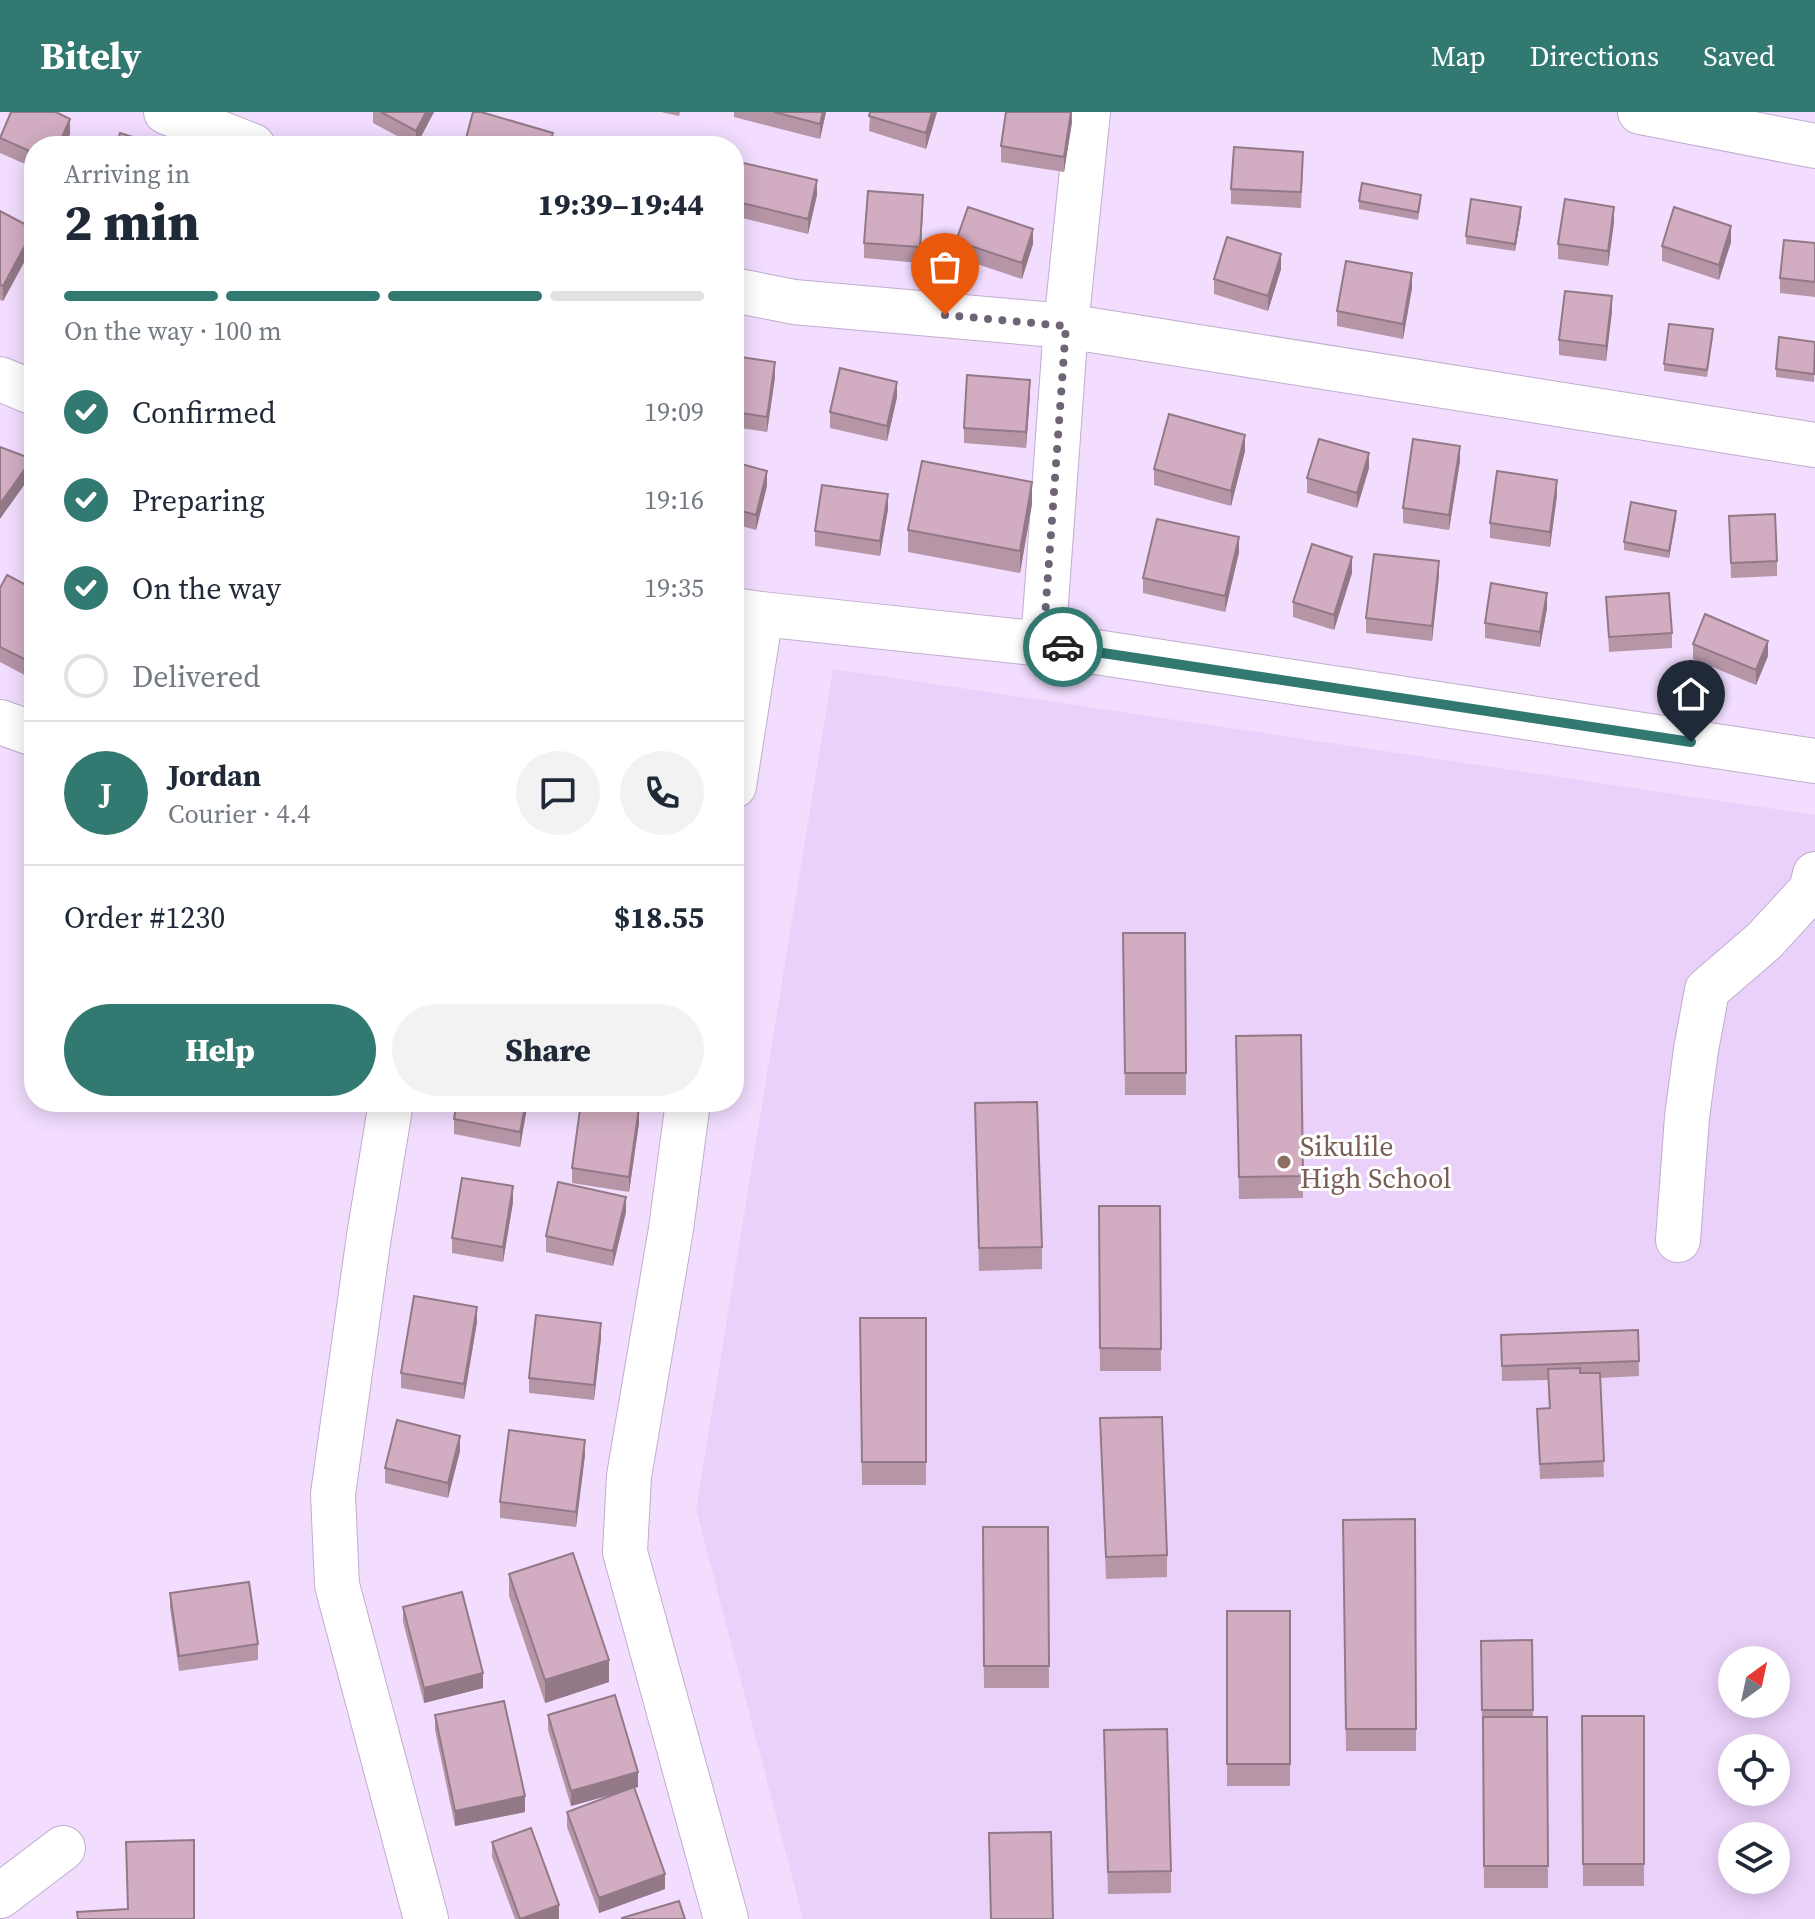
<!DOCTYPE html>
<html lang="en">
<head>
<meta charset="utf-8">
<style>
  body { margin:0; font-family:"Source Serif 4",serif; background:#f2f2f3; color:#1f2937; height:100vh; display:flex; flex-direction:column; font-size:30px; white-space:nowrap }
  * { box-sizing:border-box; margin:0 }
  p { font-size:26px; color:#747a83 }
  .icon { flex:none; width:44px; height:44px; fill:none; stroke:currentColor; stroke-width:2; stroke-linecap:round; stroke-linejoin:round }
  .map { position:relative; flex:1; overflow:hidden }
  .details { position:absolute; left:24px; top:24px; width:720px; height:976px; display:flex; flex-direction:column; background:#fff; border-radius:32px; box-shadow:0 4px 20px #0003 }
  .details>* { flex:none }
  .needle { width:52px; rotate:33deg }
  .fabs { position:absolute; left:1718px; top:1534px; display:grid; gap:16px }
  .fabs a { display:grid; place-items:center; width:72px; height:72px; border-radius:50%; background:#fff; box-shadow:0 4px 20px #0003; font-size:40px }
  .pin { position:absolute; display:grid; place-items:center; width:68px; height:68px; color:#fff; margin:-82px -34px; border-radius:50% 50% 50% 0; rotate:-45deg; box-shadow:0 0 8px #0007 }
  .pin .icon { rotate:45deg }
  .courier { position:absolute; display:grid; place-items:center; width:80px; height:80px; margin:-40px; border:6px solid #327972; border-radius:50%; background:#fff; color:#222; box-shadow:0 2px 10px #0007 }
  .headline em { font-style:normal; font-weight:800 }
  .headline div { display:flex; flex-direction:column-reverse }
  .headline { display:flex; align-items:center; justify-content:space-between; height:136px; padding:0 40px }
  h1 { font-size:52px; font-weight:800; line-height:60px }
  .bar { display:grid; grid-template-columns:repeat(4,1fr); gap:12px 8px; align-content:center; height:96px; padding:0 40px }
  .bar i { height:10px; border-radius:6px; background:#e0e1e3 }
  .bar .selected { background:#327972 }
  .bar p { grid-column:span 4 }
  .line { display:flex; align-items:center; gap:20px; padding:0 40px; border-top:2px solid #e0e1e3 }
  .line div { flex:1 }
  .round { display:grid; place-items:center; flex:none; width:84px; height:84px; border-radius:42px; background:#f2f2f3 }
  ol { padding:0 40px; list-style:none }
  li { display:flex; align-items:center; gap:24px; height:88px }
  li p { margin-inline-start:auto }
  li .icon { padding:8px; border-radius:50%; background:#327972; color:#fff; stroke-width:4 }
  li:last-child { color:#747a83 }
  li i { width:44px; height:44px; border:4px solid #e0e1e3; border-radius:50% }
  .button { display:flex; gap:16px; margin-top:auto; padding:16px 40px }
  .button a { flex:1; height:92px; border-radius:48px; background:#327972; color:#fff; font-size:32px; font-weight:800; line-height:92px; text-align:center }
  .button a+a { background:#f2f2f3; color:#1f2937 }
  header { display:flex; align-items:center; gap:48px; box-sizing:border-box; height:112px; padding:0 40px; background:#327972; color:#fff }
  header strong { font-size:38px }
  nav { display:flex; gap:44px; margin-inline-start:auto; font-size:28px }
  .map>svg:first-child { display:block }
  .built { fill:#ead1f9; fill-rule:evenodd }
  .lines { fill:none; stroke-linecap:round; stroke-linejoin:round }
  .minor-casing { stroke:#c1adcd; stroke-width:46 }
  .minor { stroke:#fff; stroke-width:44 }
  .wall { fill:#b595a6 }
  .shaded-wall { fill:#937987 }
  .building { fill:#d2adc1; stroke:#937987; stroke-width:2 }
  .done { stroke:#6f6376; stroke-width:8; stroke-dasharray:0 14.4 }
  .route { stroke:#327972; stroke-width:10 }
  .education-dot { fill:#8d6e63; stroke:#fff; stroke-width:3 }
  .labels { text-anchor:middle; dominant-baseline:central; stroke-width:6; stroke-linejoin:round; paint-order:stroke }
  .education-label { font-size:28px; fill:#785e54; stroke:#fff; text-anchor:start }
</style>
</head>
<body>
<header>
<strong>Bitely</strong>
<nav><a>Map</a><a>Directions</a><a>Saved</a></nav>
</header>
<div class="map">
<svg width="1815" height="1807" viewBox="0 0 1815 1807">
  <rect width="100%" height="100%" fill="#f2ddff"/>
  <path class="built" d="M833,557L1815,703V1807H803L696,1397ZM1732,1548H1776V1592H1732ZM1732,1636H1776V1680H1732ZM1732,1724H1776V1768H1732Z"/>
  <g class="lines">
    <defs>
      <path id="minor" d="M166,0L253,34
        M1640,0L1815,34
        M734,178L794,190L1066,214L1815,333
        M0,267L34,281
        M734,498L761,502L1043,532L1815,649
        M1043,532L1066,214L1088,0
        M0,610L34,622
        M734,674L761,502
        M391,990L369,1124L333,1382L337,1473L426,1807
        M688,990L671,1117L629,1364L625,1440L726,1807
        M1678,1128L1687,1005L1696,938L1707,878L1764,829L1811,778L1815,762
        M0,1784L63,1736"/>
    </defs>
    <use href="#minor" class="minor-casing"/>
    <use href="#minor" class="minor"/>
  </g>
  <path class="wall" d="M373,0H434L416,34L373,11Z
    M661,0H680L679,4Z
    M734,0H826L820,27L734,5Z
    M870,0H937L926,37L869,19Z
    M1072,0V10L1064,60L1001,50V34Z
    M70,22L65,34H34V56L0,41V24Z
    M1303,55L1301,96L1231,92V77Z
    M734,72L817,83L808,122L734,104Z
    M1359,89L1421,90L1418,108L1359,97Z
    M923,98L920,151L864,146V131Z
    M0,99L34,132L3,189L0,188Z
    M1521,103L1515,139L1466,132V124Z
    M1614,110L1608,154L1558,147V132Z
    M956,129L1033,132L1022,167L956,145Z
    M1731,130L1719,168L1662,149V134Z
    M1815,131V185L1780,181V166Z
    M1281,157L1268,199L1214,182V167Z
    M1412,176L1403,227L1337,214V199Z
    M1612,199L1606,249L1559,243V228Z
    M1713,225L1707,265L1664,259V252Z
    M1815,230L1814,270L1776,265V257Z
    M734,244L775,265L767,320L734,315Z
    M1030,283L1026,336L964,331V316Z
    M897,285L887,329L830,316V300Z
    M1245,339L1231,394L1154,373V357Z
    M1460,349L1449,418L1403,411V396Z
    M734,350L767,374L756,418L734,412Z
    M1369,356L1357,396L1307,381V366Z
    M1557,383L1550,435L1490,426V411Z
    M1032,392L1020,461L908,440V418Z
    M888,397L880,444L815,434V419Z
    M1729,404L1777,449V464L1731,466Z
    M1676,406L1669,446L1624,438V430Z
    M1239,440L1225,500L1143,481V466Z
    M1352,461L1334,518L1293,505V490Z
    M1439,464L1432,529L1366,521V506Z
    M0,476L34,477V568L0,550Z
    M1606,485L1672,521V536L1609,540Z
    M1547,496L1540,535L1485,526V511Z
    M1693,532L1768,544L1756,573L1693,547Z
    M1123,821H1185L1186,983H1125Z
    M1301,923L1303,1086L1239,1087L1236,924Z
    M457,990H528L520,1035L454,1022V1007Z
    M975,991L1042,1135V1157L979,1159Z
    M639,1011L629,1080L572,1071V1056Z
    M513,1090L503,1150L452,1141V1126Z
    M1099,1094H1160L1161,1259H1100Z
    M626,1100L613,1154L546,1140V1124Z
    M860,1206H926V1373H862Z
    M477,1210L464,1287L401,1276V1261Z
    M1638,1218L1639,1264L1600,1266L1604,1365L1540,1367L1537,1297L1549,1296L1548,1268L1502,1269L1501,1223Z
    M601,1226L594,1288L529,1281V1266Z
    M1100,1306L1167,1443V1465L1106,1467Z
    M460,1339L448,1386L385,1371V1356Z
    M585,1343L576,1415L500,1406V1390Z
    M1415,1407L1416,1639H1346L1343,1408Z
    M983,1415H1048L1049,1576H984Z
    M509,1462L609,1570L545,1591L509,1484Z
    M170,1481L258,1532V1548L179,1559L170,1496Z
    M403,1495L483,1576L424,1591L403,1510Z
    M1227,1499H1290V1674H1227Z
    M1532,1528L1533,1605H1547L1548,1776H1484L1483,1613H1482L1481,1529Z
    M435,1603L525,1700L455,1714L435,1618Z
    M548,1603L638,1675L634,1676L665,1777L599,1801L567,1715V1700L622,1680L571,1694L548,1618Z
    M1582,1604H1644V1774H1583Z
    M1104,1640L1171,1759V1781L1108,1782Z
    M492,1730L559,1807H515L492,1745Z"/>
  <path class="shaded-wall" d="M426,0H434L416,34V19Z
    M823,0H826L820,27V12Z
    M932,0H937L926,37V21Z
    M1071,0L1072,10L1064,60V45Z
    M70,7V22L65,34H58Z
    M817,68V83L808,122V107Z
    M923,83V98L920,151V135Z
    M1521,95V103L1515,139V132Z
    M1614,95V110L1608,154V139Z
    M1731,114V130L1719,168V153Z
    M34,117V132L3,189V174Z
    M1033,117V132L1022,167V151Z
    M1281,142V157L1268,199V184Z
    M1412,161V176L1403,227V212Z
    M1612,184V199L1606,249V234Z
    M775,250V265L767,320V305Z
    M1030,268V283L1026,336V320Z
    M897,270V285L887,329V314Z
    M1245,323V339L1231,394V379Z
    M1460,334V349L1449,418V403Z
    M1369,341V356L1357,396V381Z
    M32,347V362L0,407V392Z
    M767,359V374L756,418V403Z
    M1557,368V383L1550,435V420Z
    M1032,370V392L1020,461V439Z
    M888,382V397L880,444V429Z
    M1676,399V406L1669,446V439Z
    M1239,425V440L1225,500V484Z
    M1352,445V461L1334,518V503Z
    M1439,449V464L1432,529V514Z
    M1547,481V496L1540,535V520Z
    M1768,529V544L1756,573V558Z
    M526,990H528L520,1035V1020Z
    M639,996V1011L629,1080V1065Z
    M513,1074V1090L503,1150V1135Z
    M626,1085V1100L613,1154V1139Z
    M477,1195V1210L464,1287V1272Z
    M601,1211V1226L594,1288V1273Z
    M460,1324V1339L448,1386V1371Z
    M585,1328V1343L576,1415V1400Z
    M609,1548V1570L545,1591V1568Z
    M483,1561V1576L424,1591V1576Z
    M638,1660V1675L571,1694V1679Z
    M525,1684V1700L455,1714V1699Z
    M665,1762V1777L599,1801V1786Z
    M559,1793V1807H520Z"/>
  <path class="building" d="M11,0H56L70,7L58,34H34V41L0,26Z
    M381,0H426L416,19Z
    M473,0H481L553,21L549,34H464Z
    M774,0H823L820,12Z
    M870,0H932L926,21L869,4Z
    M1006,0H1071L1064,45L1001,34Z
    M120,21L161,34H116Z
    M593,28L618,34H592Z
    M1234,35L1303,40L1301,80L1231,77Z
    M739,50L817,68L808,107L734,89V72Z
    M1362,71L1421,83L1418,100L1359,89Z
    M868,79L923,83L920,135L864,131Z
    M1471,87L1521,95L1515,132L1466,124Z
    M1565,87L1614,95L1608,139L1558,132Z
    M968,95L1033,117L1022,151L956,129Z
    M1674,95L1731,114L1719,153L1662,134Z
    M0,99L34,117L3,174L0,173Z
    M1227,125L1281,142L1268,184L1214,167Z
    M1784,128L1815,131V170L1780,166Z
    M1346,149L1412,161L1403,212L1337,199Z
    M1565,179L1612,184L1606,234L1559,228Z
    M1669,212L1713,217L1707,258L1664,252Z
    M1779,225L1815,230L1814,262L1776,257Z
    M734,244L775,250L767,305L734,300Z
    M840,256L897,270L887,314L830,300Z
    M967,263L1030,268L1026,320L964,316Z
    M1169,302L1245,323L1231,379L1154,357Z
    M1319,327L1369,341L1357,381L1307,366Z
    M1413,327L1460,334L1449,403L1403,396Z
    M0,335L32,347L0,392Z
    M922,349L1032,370L1020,439L908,418Z
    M734,350L767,359L756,403L734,397Z
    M1497,359L1557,368L1550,420L1490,411Z
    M822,373L888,382L880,429L815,419Z
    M1631,390L1676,399L1669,439L1624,430Z
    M1775,402L1777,449L1731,451L1729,404Z
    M1157,407L1239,425L1225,484L1143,466Z
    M1312,432L1352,445L1334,503L1293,490Z
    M1374,442L1439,449L1432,514L1366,506Z
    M7,463L34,477V552L0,535V476Z
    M1491,471L1547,481L1540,520L1485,511Z
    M1669,481L1672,521L1609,525L1606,485Z
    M1705,502L1768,529L1756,558L1693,532Z
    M1123,821H1185L1186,961H1125Z
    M1301,923L1303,1064L1239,1065L1236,924Z
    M457,990H526L520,1020L454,1007Z
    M581,990H599L639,996L629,1065L572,1056Z
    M1037,990L1042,1135L979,1136L975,991Z
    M462,1066L513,1074L503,1135L452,1126Z
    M558,1070L626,1085L613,1139L546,1124Z
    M1099,1094H1160L1161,1237L1100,1236Z
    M414,1184L477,1195L464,1272L401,1261Z
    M536,1203L601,1211L594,1273L529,1266Z
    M860,1206H926V1350H862Z
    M1638,1218L1639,1249L1502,1254L1501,1223Z
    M1580,1256V1261H1600L1604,1349L1540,1352L1537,1297L1550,1296L1548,1257Z
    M1162,1305L1167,1443L1106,1445L1100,1306Z
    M397,1308L460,1324L448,1371L385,1356Z
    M509,1318L585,1328L576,1400L500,1390Z
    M1415,1407L1416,1617H1346L1343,1408Z
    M983,1415H1048L1049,1554H984Z
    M573,1441L609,1548L545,1568L509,1462Z
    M249,1470L258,1532L179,1544L170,1481Z
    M462,1480L483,1561L424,1576L403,1495Z
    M1227,1499H1290V1652H1227Z
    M1532,1528L1533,1598H1482L1481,1529Z
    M615,1583L638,1660L571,1679L548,1603Z
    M504,1589L525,1684L455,1699L435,1603Z
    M1582,1604H1644V1752H1583Z
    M1483,1605H1547L1548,1754H1484Z
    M1167,1617L1171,1759L1108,1760L1104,1618Z
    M634,1675L665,1762L599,1786L567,1700Z
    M531,1716L559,1793L520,1807L492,1730Z
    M1051,1720L1053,1807H991L989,1721Z
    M194,1728V1807H78L77,1800L128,1797L126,1730Z
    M679,1789L685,1807H622V1806Z"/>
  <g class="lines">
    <path class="done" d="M945,203L1066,214L1043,532L1063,535"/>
    <path class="route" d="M1063,535L1691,630"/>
  </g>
  <circle class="education-dot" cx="1284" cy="1050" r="8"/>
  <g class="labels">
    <g class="education-label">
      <text x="1300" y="1034">Sikulile<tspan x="1300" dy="32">High School</tspan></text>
    </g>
  </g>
</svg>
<div class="fabs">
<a><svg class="needle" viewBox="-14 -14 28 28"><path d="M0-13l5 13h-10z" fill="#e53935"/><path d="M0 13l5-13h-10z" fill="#747a83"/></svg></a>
<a><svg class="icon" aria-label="locate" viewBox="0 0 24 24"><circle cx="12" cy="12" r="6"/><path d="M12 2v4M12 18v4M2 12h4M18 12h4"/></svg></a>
<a><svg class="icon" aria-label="layers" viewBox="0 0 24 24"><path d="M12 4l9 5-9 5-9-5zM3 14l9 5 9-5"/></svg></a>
</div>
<div class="pin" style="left:945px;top:203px;background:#ea580c"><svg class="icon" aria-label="bag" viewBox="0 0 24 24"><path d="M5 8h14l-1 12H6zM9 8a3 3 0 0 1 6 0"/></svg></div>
<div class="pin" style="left:1691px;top:630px;background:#1f2937"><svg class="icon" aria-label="home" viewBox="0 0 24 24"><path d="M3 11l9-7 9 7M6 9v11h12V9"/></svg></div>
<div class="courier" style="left:1063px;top:535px"><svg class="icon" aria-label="car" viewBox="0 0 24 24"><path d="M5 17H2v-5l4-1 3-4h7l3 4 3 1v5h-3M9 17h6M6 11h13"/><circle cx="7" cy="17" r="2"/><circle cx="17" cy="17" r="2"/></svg></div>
<section class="details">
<div class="headline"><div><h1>2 min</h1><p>Arriving in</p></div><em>19:39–19:44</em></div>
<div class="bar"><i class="selected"></i><i class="selected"></i><i class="selected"></i><i></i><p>On the way · 100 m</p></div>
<ol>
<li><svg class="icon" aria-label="check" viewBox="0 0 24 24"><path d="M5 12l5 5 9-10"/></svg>Confirmed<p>19:09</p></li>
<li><svg class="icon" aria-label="check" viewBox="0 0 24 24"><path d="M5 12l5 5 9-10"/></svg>Preparing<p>19:16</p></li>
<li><svg class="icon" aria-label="check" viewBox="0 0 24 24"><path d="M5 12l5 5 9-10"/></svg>On the way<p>19:35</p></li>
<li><i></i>Delivered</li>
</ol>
<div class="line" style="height:144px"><b class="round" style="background:#327972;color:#fff">J</b><div><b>Jordan</b><p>Courier · 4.4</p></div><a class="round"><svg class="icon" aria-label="chat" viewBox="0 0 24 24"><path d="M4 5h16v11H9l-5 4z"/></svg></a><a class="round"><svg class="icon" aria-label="phone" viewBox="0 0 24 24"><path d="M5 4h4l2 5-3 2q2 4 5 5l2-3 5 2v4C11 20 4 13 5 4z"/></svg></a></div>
<div class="line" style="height:104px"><div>Order #1230</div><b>$18.55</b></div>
<div class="button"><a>Help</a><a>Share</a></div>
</section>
</div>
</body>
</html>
